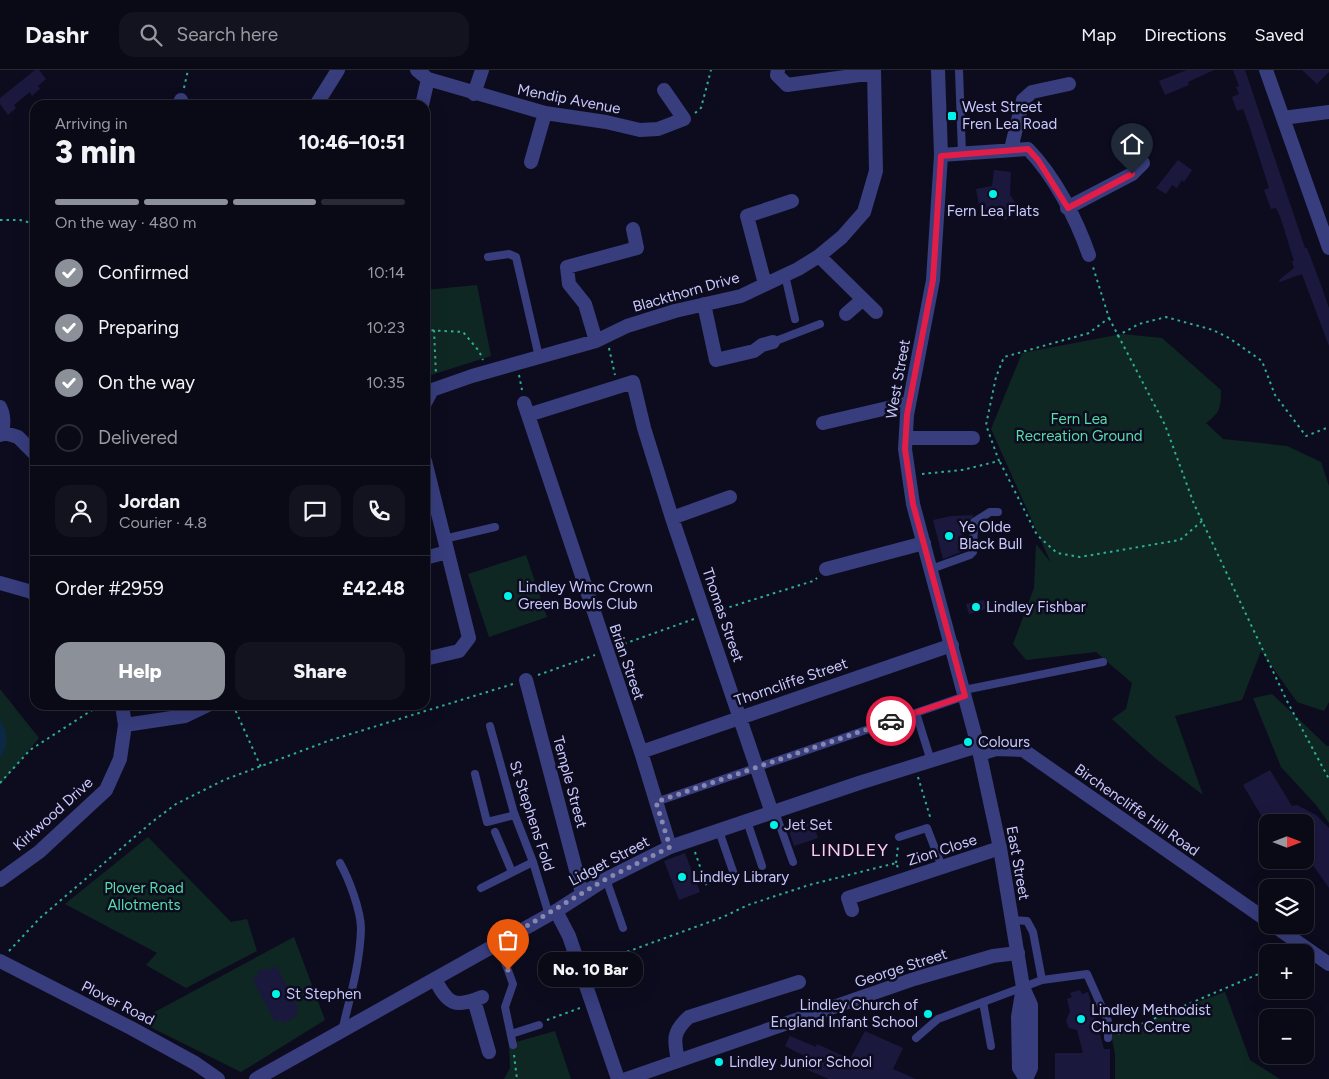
<!DOCTYPE html>
<html lang="en">
<head>
<meta charset="utf-8">
<style>
  body { margin:0; font-family:Figtree,sans-serif; background:#13121f; color:#f1f3f6; height:100vh; display:flex; flex-direction:column; font-size:19px; white-space:nowrap }
  * { box-sizing:border-box; margin:0 }
  p { font-size:16px; color:#999aa1 }
  .icon { flex:none; width:28px; height:28px; fill:none; stroke:currentColor; stroke-width:2; stroke-linecap:round; stroke-linejoin:round }
  .map { position:relative; flex:1; overflow:hidden }
  .panel { position:absolute; left:30px; top:30px; width:400px; height:610px; display:flex; flex-direction:column; background:#0a0916; border-radius:15px; box-shadow:0 5px 20px #0002,0 0 0 1px #2a2a35 }
  .panel>* { flex:none }
  .needle { width:32px; rotate:90deg }
  .buttons { position:absolute; left:1259px; top:744px; display:grid; gap:10px }
  .buttons a { display:grid; place-items:center; width:55px; height:55px; border-radius:10px; background:#0a0916; box-shadow:0 5px 20px #0002,0 0 0 1px #2a2a35; font-size:25px }
  .pin { position:absolute; display:grid; place-items:center; width:42px; height:42px; color:#fff; margin:-51px -21px; border-radius:50% 50% 50% 0; rotate:-45deg; box-shadow:0 0 5px #0007 }
  .pin .icon { rotate:45deg }
  .courier { position:absolute; display:grid; place-items:center; width:50px; height:50px; margin:-25px; border:4px solid #e11d48; border-radius:50%; background:#fff; color:#222; box-shadow:0 1px 6px #0007 }
  .bubble { position:absolute; height:35px; border-radius:15px; background:#0a0916; box-shadow:0 5px 20px #0002,0 0 0 1px #2a2a35; font-size:16px; font-weight:800; line-height:35px; text-align:center }
  .overview em { font-style:normal; font-weight:800 }
  .overview div { display:flex; flex-direction:column-reverse }
  .overview { display:flex; align-items:center; justify-content:space-between; height:85px; padding:0 25px }
  h1 { font-size:32px; font-weight:800; line-height:38px }
  .bar { display:grid; grid-template-columns:repeat(4,1fr); gap:8px 5px; align-content:center; height:60px; padding:0 25px }
  .bar i { height:6px; border-radius:4px; background:#2a2a35 }
  .bar .selected { background:#8c9099 }
  .bar p { grid-column:span 4 }
  .line { display:flex; align-items:center; gap:12px; padding:0 25px; border-top:1px solid #2a2a35 }
  .line div { flex:1 }
  .round { display:grid; place-items:center; flex:none; width:52px; height:52px; border-radius:15px; background:#13121f }
  ol { padding:0 25px; list-style:none }
  li { display:flex; align-items:center; gap:15px; height:55px }
  li p { margin-inline-start:auto }
  li .icon { padding:5px; border-radius:50%; background:#8c9099; color:#fff; stroke-width:4 }
  li:last-child { color:#999aa1 }
  li i { width:28px; height:28px; border:2px solid #2a2a35; border-radius:50% }
  .action { display:flex; gap:10px; margin-top:auto; padding:10px 25px }
  .action a { flex:1; height:58px; border-radius:15px; background:#8c9099; color:#fff; font-size:20px; font-weight:800; line-height:58px; text-align:center }
  .action a+a { background:#13121f; color:#f1f3f6 }
  header { display:flex; align-items:center; gap:30px; box-sizing:border-box; height:70px; padding:0 25px; background:#0a0916; border-bottom:1px solid #2a2a35 }
  header strong { font-size:24px }
  nav { display:flex; gap:28px; margin-inline-start:auto; font-size:18px }
  .search { width:350px; height:45px; background:#13121f; display:flex; align-items:center; gap:12px; box-sizing:border-box; padding:0 18px; border-radius:15px; color:#999aa1; font-size:19px }
  .map>svg:first-child { display:block }
  .green { fill:#0f2723 }
  .water { fill:#0c2842 }
  .building { fill:#1b183e }
  .lines { fill:none; stroke-linecap:round; stroke-linejoin:round }
  .path { stroke:#2dae96; stroke-width:2; stroke-dasharray:2.5 4; stroke-linecap:butt }
  .service { stroke:#373d7d; stroke-width:8 }
  .minor { stroke:#373d7d; stroke-width:14 }
  .tertiary { stroke:#373d7d; stroke-width:14 }
  .done { stroke:#8787b0; stroke-width:5; stroke-dasharray:0 9 }
  .route { stroke:#e11d48; stroke-width:6 }
  .poi-dot { fill:#01f2eb; stroke:#0d0c1e; stroke-width:2 }
  .labels { text-anchor:middle; dominant-baseline:central; stroke-width:5; stroke-linejoin:round; paint-order:stroke }
  .street-label { font-size:15px; fill:#c9c9ff; stroke:#0d0c1e }
  .poi-label { font-size:15px; fill:#c9c9ff; stroke:#0d0c1e; text-anchor:start }
  .park-label { font-size:15px; fill:#56ddaa; stroke:#0d0c1e }
  .quarter-label { font-size:18px; letter-spacing:1px; fill:#ffcbf2; stroke:#0d0c1e }
</style>
</head>
<body>
<header>
<strong>Dashr</strong>
<div class="search"><svg class="icon" aria-label="search" viewBox="0 0 24 24"><circle cx="10" cy="10" r="6"/><path d="M15 15l6 6"/></svg>Search here</div>
<nav><a>Map</a><a>Directions</a><a>Saved</a></nav>
</header>
<div class="map">
<svg width="1329" height="1009" viewBox="0 0 1329 1009">
  <rect width="100%" height="100%" fill="#0d0c1e"/>
  <path class="green" d="M477,215L491,286L431,305L425,312V220Z
    M1122,264L1162,268L1221,320C1221,337 1220,343 1206,353L1223,369L1287,376L1321,392L1329,416V632L1324,641L1297,632L1261,581L1242,630L1175,646L1203,725L1155,688L1112,649L1126,639L1132,613L1096,582L1026,590L1013,574L1034,518L1036,474L1051,493L991,359L1022,283Z
    M526,485L547,547L489,567L468,504Z
    M0,619L39,668L0,715Z
    M1272,624L1327,676H1329V753L1316,735L1281,697L1253,628Z
    M148,767L231,852L247,849L257,881L186,918L146,895L157,883L65,834Z
    M294,867L325,950L241,1002L138,951Z
    M1225,922L1250,990L1280,1009H1115V984L1111,964Z
    M555,961L571,1009H504L510,998L509,974Z"/>
  <path class="water" d="M0,651C8,659 9,679 0,687Z"/>
  <path class="building" d="M35,0H39L46,9L38,16L40,19L32,26L30,22L14,35L16,38L8,45L0,34V28Z
    M1187,0H1214L1188,12L1189,15L1165,25L1159,11Z
    M1233,0H1245L1305,178H1307L1321,215L1329,238V276L1302,204L1280,212L1279,210L1294,198L1292,191H1294L1280,146L1276,138L1271,139L1264,120L1269,118L1250,58L1243,39L1237,41L1232,27L1239,24L1236,17L1239,16Z
    M1302,0H1329V2L1317,14Z
    M1178,90L1192,100L1184,112L1182,110L1177,118L1172,115L1166,124L1156,118Z
    M994,100L1011,102L1010,125L1020,139L1005,150L996,138L980,141L976,119L992,116Z
    M974,445L968,453L960,454L966,480L943,489L933,450L951,446Z
    M984,530L986,539L969,544L966,534Z
    M1270,700L1292,736L1297,735L1316,745L1329,758V818L1305,784V752H1265L1243,715Z
    M812,750L818,768L794,776L788,758Z
    M685,783L700,822L679,830L664,791Z
    M276,896L299,939L295,942L297,946L284,953L281,949L275,952L252,909L259,906L257,902L265,898L267,901Z
    M1080,920L1082,924L1088,922L1104,979H1110V1009H1055V983H1083L1077,960L1069,958L1066,951L1070,941L1067,929L1072,927L1070,923Z
    M865,961L903,978L893,999L916,1009H829L805,999L810,989L785,976L790,966L816,977L817,974L850,989Z"/>
  <g class="lines">
    <path class="path" d="M184,18L188,0
      M695,43L701,38L711,0
      M0,150H20L35,154
      M1109,248L1165,355L1194,434L1287,631L1329,709
      M425,260L463,262L479,281L483,290
      M434,260L436,305
      M1117,266L1139,254L1166,247L1213,260L1229,268L1262,291L1275,325L1306,366L1329,357
      M609,278L615,305
      M519,305L522,320
      M1000,392L1037,465L1057,483L1080,487L1180,470L1202,451
      M922,404L962,400L999,391L986,355L996,307L1004,287L1089,263L1109,248L1093,197
      M717,541L813,511L817,508
      M618,576L694,549
      M538,605L595,585
      M233,635L261,697
      M918,707L931,750
      M0,713L30,680L100,635
      M695,782L707,817
      M896,793L898,776
      M9,881L40,848L152,752L176,734L224,710L328,671L513,614
      M621,884L723,847L748,835L809,815L896,793L898,798
      M547,950L580,938
      M1118,964L1268,900
      M514,985L517,1009"/>
    <path class="service" d="M959,0L962,83
      M488,187L509,184L516,187L539,287
      M785,205L795,249
      M773,272L820,254
      M444,469L495,457
      M931,499L970,485L973,482L974,452L990,442H998
      M964,620L1103,592
      M916,643L931,691
      M490,656L514,743L533,792L549,845
      M475,704L487,752L515,745
      M656,732L965,626
      M775,742L793,792
      M747,751L762,796
      M719,761L735,807
      M495,762L512,802
      M899,767L927,758L942,797
      M340,793C349,809 361,841 361,859C360,894 350,927 342,961
      M606,809L623,858
      M481,818L533,792
      M498,873L513,914L505,937L513,975
      M580,898L612,887
      M1042,910L1087,904L1108,951V968
      M983,932L991,976
      M511,964L539,955
      M916,968L938,949L1042,910L1033,862L1027,851L1012,850"/>
    <path class="minor" d="M417,0L428,9L545,43L606,52L640,60L658,59L684,49L664,20
      M778,0L777,5L787,15L874,3
      M1266,0L1329,178
      M474,24L482,0
      M179,35L181,30
      M316,35L338,0
      M422,35L428,9
      M1283,48L1329,42
      M1011,79L1023,30L1032,22L1069,14
      M941,85L1028,79C1055,107 1076,148 1089,185
      M531,92L545,43
      M1067,138L1132,104L1143,93
      M819,186L876,242
      M765,214L747,146L792,131
      M704,234L716,290L754,281L762,275L773,272
      M846,244L862,230
      M596,271L585,234L569,214L567,197L637,178L633,159
      M425,333L432,320L472,306L596,271L627,256L675,241L741,226L798,199L819,186L842,167L864,142L876,101L874,0
      M524,333L641,682L670,777
      M0,337C4,345 5,357 0,365
      M528,345L633,312L644,358L672,448L772,743
      M823,353L909,333
      M2,362L18,367L35,384
      M906,368H973
      M425,391L469,568L459,581L425,589
      M672,448L730,427
      M425,488L447,482
      M826,499L924,473
      M0,513L32,522L35,526
      M526,610L582,823
      M125,655L185,646L208,635
      M641,682L952,575
      M0,810L39,782L106,720L120,689L125,655L122,635
      M852,840L848,828L1000,778
      M556,841L569,866L618,1009
      M0,891L131,958L195,993L218,1009
      M435,909C448,935 455,938 482,927
      M474,930L489,982
      M678,991C674,970 672,962 689,947L799,912
      M626,1009L914,909L993,886L1018,883"/>
    <path class="tertiary" d="M938,0L941,85L933,210L907,345L905,379L913,434L978,676L1000,778L1023,917L1018,947L1019,998L1026,1009
      M980,684L996,679L1023,680L1268,851
      M1273,855L1329,894
      M1023,917L1031,935V998L1026,1009
      M256,1009L556,841L606,809L670,777L859,713L978,676"/>
  </g>
  <g class="lines">
    <path class="done" d="M508,900L498,873L606,809L670,777L656,732L891,651"/>
    <path class="route" d="M891,651L965,626L913,434L905,379L907,345L933,210L941,86L1028,79L1038,90L1068,138L1132,104"/>
  </g>
  <g class="poi-dot">
    <rect x="947" y="41" width="10" height="10" rx="2.5"/>
    <circle cx="993" cy="124" r="5"/>
    <circle cx="949" cy="466" r="5"/>
    <circle cx="508" cy="526" r="5"/>
    <circle cx="976" cy="537" r="5"/>
    <circle cx="968" cy="672" r="5"/>
    <circle cx="774" cy="755" r="5"/>
    <circle cx="682" cy="807" r="5"/>
    <circle cx="276" cy="924" r="5"/>
    <circle cx="928" cy="944" r="5"/>
    <circle cx="1081" cy="949" r="5"/>
    <circle cx="719" cy="992" r="5"/>
  </g>
  <g class="labels">
    <g class="street-label">
      <text transform="translate(569 29) rotate(11)">Mendip Avenue</text>
      <text transform="translate(686 222) rotate(-16)">Blackthorn Drive</text>
      <text transform="translate(898 309) rotate(-80)">West Street</text>
      <text transform="translate(723 545) rotate(71)">Thomas Street</text>
      <text transform="translate(627 592) rotate(71)">Brian Street</text>
      <text transform="translate(791 612) rotate(-19)">Thorncliffe Street</text>
      <text transform="translate(570 712) rotate(75)">Temple Street</text>
      <text transform="translate(1137 740) rotate(35)">Birchencliffe Hill Road</text>
      <text transform="translate(53 744) rotate(-42)">Kirkwood Drive</text>
      <text transform="translate(532 746) rotate(72)">St Stephens Fold</text>
      <text transform="translate(942 780) rotate(-18)">Zion Close</text>
      <text transform="translate(609 791) rotate(-28)">Lidget Street</text>
      <text transform="translate(1018 793) rotate(80)">East Street</text>
      <text transform="translate(901 898) rotate(-18)">George Street</text>
      <text transform="translate(118 933) rotate(27)">Plover Road</text>
    </g>
    <g class="poi-label">
      <text x="962" y="37">West Street<tspan x="962" dy="17">Fren Lea Road</tspan></text>
      <text x="993" y="141" text-anchor="middle">Fern Lea Flats</text>
      <text x="959" y="457">Ye Olde<tspan x="959" dy="17">Black Bull</tspan></text>
      <text x="518" y="517">Lindley Wmc Crown<tspan x="518" dy="17">Green Bowls Club</tspan></text>
      <text x="986" y="537">Lindley Fishbar</text>
      <text x="978" y="672">Colours</text>
      <text x="784" y="755">Jet Set</text>
      <text x="692" y="807">Lindley Library</text>
      <text x="286" y="924">St Stephen</text>
      <text x="918" y="935" text-anchor="end">Lindley Church of<tspan x="918" dy="17">England Infant School</tspan></text>
      <text x="1091" y="940">Lindley Methodist<tspan x="1091" dy="17">Church Centre</tspan></text>
      <text x="729" y="992">Lindley Junior School</text>
    </g>
    <g class="park-label">
      <text x="1079" y="349">Fern Lea<tspan x="1079" dy="17">Recreation Ground</tspan></text>
      <text x="144" y="818">Plover Road<tspan x="144" dy="17">Allotments</tspan></text>
    </g>
    <g class="quarter-label">
      <text x="850" y="780">LINDLEY</text>
    </g>
  </g>
</svg>
<div class="buttons">
<a><svg class="needle" viewBox="-14 -14 28 28"><path d="M0-13l5 13h-10z" fill="#e53935"/><path d="M0 13l5-13h-10z" fill="#999aa1"/></svg></a>
<a><svg class="icon" aria-label="layers" viewBox="0 0 24 24"><path d="M12 4l9 5-9 5-9-5zM3 14l9 5 9-5"/></svg></a>
<a>+</a>
<a>−</a>
</div>
<div class="pin" style="left:508px;top:900px;background:#ea580c"><svg class="icon" aria-label="bag" viewBox="0 0 24 24"><path d="M5 8h14l-1 12H6zM9 8a3 3 0 0 1 6 0"/></svg></div>
<div class="pin" style="left:1132px;top:104px;background:#1f2937"><svg class="icon" aria-label="home" viewBox="0 0 24 24"><path d="M3 11l9-7 9 7M6 9v11h12V9"/></svg></div>
<div class="courier" style="left:891px;top:651px"><svg class="icon" aria-label="car" viewBox="0 0 24 24"><path d="M5 17H2v-5l4-1 3-4h7l3 4 3 1v5h-3M9 17h6M6 11h13"/><circle cx="7" cy="17" r="2"/><circle cx="17" cy="17" r="2"/></svg></div>
<div class="bubble" style="left:538px;top:882px;width:105px">No. 10 Bar</div>
<section class="panel">
<div class="overview"><div><h1>3 min</h1><p>Arriving in</p></div><em>10:46–10:51</em></div>
<div class="bar"><i class="selected"></i><i class="selected"></i><i class="selected"></i><i></i><p>On the way · 480 m</p></div>
<ol>
<li><svg class="icon" aria-label="check" viewBox="0 0 24 24"><path d="M5 12l5 5 9-10"/></svg>Confirmed<p>10:14</p></li>
<li><svg class="icon" aria-label="check" viewBox="0 0 24 24"><path d="M5 12l5 5 9-10"/></svg>Preparing<p>10:23</p></li>
<li><svg class="icon" aria-label="check" viewBox="0 0 24 24"><path d="M5 12l5 5 9-10"/></svg>On the way<p>10:35</p></li>
<li><i></i>Delivered</li>
</ol>
<div class="line" style="height:90px"><a class="round"><svg class="icon" aria-label="person" viewBox="0 0 24 24"><circle cx="12" cy="8" r="4"/><path d="M4 21q1-7 8-7t8 7"/></svg></a><div><b>Jordan</b><p>Courier · 4.8</p></div><a class="round"><svg class="icon" aria-label="chat" viewBox="0 0 24 24"><path d="M4 5h16v11H9l-5 4z"/></svg></a><a class="round"><svg class="icon" aria-label="phone" viewBox="0 0 24 24"><path d="M5 4h4l2 5-3 2q2 4 5 5l2-3 5 2v4C11 20 4 13 5 4z"/></svg></a></div>
<div class="line" style="height:65px"><div>Order #2959</div><b>£42.48</b></div>
<div class="action"><a>Help</a><a>Share</a></div>
</section>
</div>
</body>
</html>
